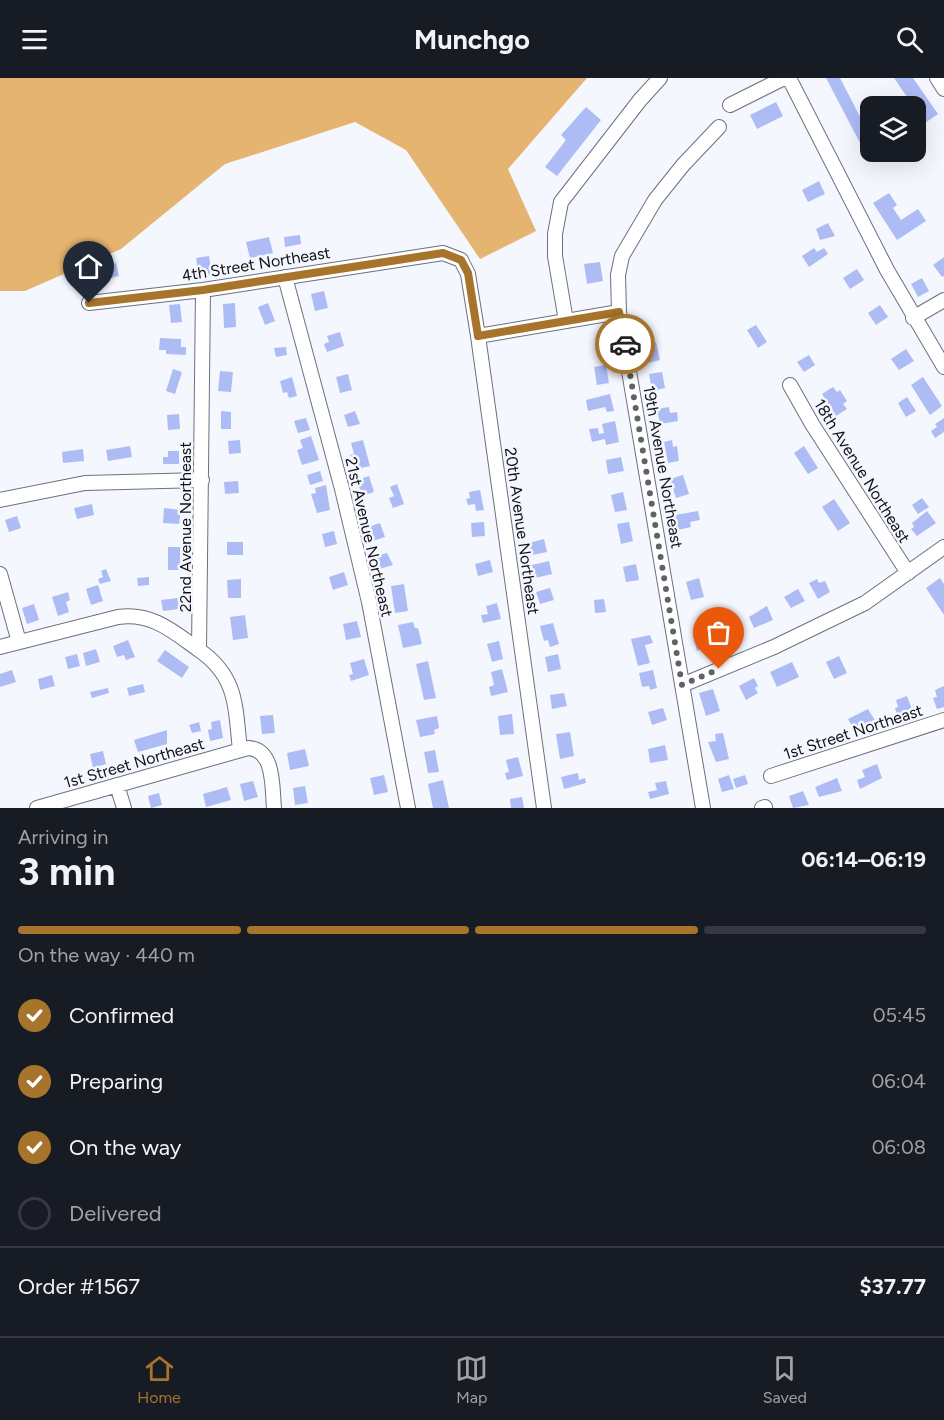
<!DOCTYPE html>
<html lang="en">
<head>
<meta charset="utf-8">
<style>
  body { margin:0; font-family:Figtree,sans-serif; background:#20242c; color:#f1f3f6; height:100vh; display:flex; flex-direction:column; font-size:22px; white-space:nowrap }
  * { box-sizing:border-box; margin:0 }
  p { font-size:20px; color:#9ea1a6 }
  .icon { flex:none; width:33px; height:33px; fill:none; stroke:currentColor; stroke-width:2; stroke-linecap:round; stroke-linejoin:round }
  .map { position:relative; height:730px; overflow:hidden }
  .drawer { display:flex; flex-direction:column; background:#171b24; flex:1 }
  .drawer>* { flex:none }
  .buttons { position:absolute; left:860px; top:18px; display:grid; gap:12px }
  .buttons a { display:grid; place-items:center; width:66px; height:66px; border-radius:12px; background:#171b24; box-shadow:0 6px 24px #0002; font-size:30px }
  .pin { position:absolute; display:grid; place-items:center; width:51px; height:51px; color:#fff; margin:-62px -26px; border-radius:50% 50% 50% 0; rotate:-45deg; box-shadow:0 0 6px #0007 }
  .pin .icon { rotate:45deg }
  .courier { position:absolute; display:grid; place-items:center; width:60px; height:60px; margin:-30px; border:4px solid #a6752b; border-radius:50%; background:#fff; color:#222; box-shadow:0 2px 8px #0007 }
  .overview em { font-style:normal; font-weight:700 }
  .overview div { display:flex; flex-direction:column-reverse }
  .overview { display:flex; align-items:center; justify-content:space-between; height:102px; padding:0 18px }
  h1 { font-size:39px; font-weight:700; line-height:45px }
  .bar { display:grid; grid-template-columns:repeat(4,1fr); gap:9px 6px; align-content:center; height:72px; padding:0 18px }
  .bar i { height:8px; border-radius:4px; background:#363941 }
  .bar .current { background:#a6752b }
  .bar p { grid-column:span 4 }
  .line { display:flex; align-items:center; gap:15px; padding:0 18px; border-top:2px solid #363941 }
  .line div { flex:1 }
  ol { padding:0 18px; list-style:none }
  li { display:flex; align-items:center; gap:18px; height:66px }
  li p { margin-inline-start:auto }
  li .icon { padding:6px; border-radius:50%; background:#a6752b; color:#fff; stroke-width:4 }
  li:last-child { color:#9ea1a6 }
  li i { width:33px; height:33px; border:3px solid #363941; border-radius:50% }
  header { display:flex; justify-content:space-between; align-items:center; height:78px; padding:0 18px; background:#171b24; font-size:27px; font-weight:700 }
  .dock { display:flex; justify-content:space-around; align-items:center; height:84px; border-top:2px solid #363941; background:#171b24; font-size:16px; color:#9ea1a6 }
  .dock a { display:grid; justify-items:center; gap:3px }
  .dock .current { color:#a6752b }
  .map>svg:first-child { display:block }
  .forest { fill:#e5b470 }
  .building { fill:#aebcf5 }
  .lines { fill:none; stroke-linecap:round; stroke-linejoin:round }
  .minor-casing { stroke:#6c707e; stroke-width:16 }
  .minor { stroke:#fff; stroke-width:14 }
  .done { stroke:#606267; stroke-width:6; stroke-dasharray:0 10.8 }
  .route { stroke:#a6752b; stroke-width:8 }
  .labels { text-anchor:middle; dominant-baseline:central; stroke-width:5; stroke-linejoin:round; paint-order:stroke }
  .street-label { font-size:16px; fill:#0f1116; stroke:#f5f7fe }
</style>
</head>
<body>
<header><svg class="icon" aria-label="menu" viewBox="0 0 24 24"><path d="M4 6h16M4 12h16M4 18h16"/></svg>Munchgo<svg class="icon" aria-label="search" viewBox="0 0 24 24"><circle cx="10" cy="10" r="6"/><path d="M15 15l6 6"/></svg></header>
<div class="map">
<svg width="944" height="730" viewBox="0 0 944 730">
  <rect width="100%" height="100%" fill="#f5f7fe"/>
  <path class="forest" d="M0,0H587L508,91L536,153L480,181L406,72L355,44L225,86L121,171L25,213H0Z"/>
  <path class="building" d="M826,0H840L870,58V74H878L881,78L870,84Z
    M894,0H913L938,36L925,45Z
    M776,24L783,38L757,51L750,37Z
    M586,29L601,42L557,98L545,89L566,62L561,57Z
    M819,103L825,116L808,124L802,112Z
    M889,115L897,127L893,130L901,142L918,131L926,143L897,162L873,125Z
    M828,145L835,158L820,162L816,151Z
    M300,157L301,166L285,169L284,159Z
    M269,159L273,175L250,180L246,164Z
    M814,170L817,174L824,170L828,176L809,189L802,178Z
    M209,178L212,197L199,199L196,180Z
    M944,179V198L942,199L933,187Z
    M600,184L603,203L587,206L584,186Z
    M116,185L119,198L96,204L93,191Z
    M857,191L864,202L850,211L843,200Z
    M922,200L929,213L918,219L911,206Z
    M324,213L328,230L315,233L311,216Z
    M235,225L236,249L224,250L223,226Z
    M268,225L275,243L265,247L258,229Z
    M180,226L182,244L171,245L169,227Z
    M880,227L888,239L876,247L868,235Z
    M756,247L767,264L758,270L747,252Z
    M340,254L344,268L327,274L324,266L329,264L327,258Z
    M160,260L181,261V269H186V277L166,276V272H159Z
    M656,264L660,282L648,285L644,267Z
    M286,269L287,277L276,279L274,270Z
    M906,271L914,283L899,292L891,281Z
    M809,277L815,287L804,294L797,284Z
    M606,287L609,305L597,307L594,289Z
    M173,291L182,294L175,316L166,313Z
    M220,293L233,294L231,314L218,313Z
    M662,294L665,310L652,313L649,296Z
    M348,296L352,312L340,315L336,299Z
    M292,299L297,318L289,320L287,314L283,315L280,303Z
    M923,299L942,328L930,337L911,307Z
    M833,309L837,314L840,312L847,323L843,326L847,331L836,338L822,316Z
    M610,316L614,333L607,334L605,329L588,333L586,322Z
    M907,319L916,333L906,339L898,325Z
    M669,329L670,335L677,334L678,343L660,346L657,331Z
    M221,333L231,334V351H221Z
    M355,333L360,346L348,349L344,337Z
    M179,336L180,351L168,352L167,337Z
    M306,340L310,352L298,355L294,343Z
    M944,340V354L935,360L931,353L937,349L935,346Z
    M615,343L619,364L606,367L605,361L592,364L589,351L598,350L599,356L604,355L602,346Z
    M311,358L319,382L302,387L297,372L303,370L300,362Z
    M240,362L241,375L229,376L228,363Z
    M363,362L370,388L357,391L350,377L354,376L351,365Z
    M672,362L673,369L677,368L679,383L668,385L664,364Z
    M130,368L132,379L108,383L106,372Z
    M804,368L818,390L808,396L794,375Z
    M83,371L84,383L63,385L62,374Z
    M168,373H179V386H163V379H168Z
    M621,379L624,393L608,396L606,382Z
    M320,393L323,403L310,407L307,397Z
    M683,397L689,416L676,420L670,401Z
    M369,398L374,414L362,418L357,402Z
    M238,403L239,415L225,416L224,404Z
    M397,406L404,426L393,430L389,420L394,418L390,409Z
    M326,407L330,432L317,435L311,416L316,415L315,410Z
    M480,412L484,432L476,433L475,426L468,427L466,421L470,420L469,414Z
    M623,414L627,432L615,434L611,417Z
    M922,420L929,429L918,436L912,427Z
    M834,421L850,445L838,453L822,429Z
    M92,426L94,437L77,441L74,430Z
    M164,430L181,432L179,446L163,445Z
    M698,433L700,442L690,444L691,449L677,452L675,437Z
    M927,433L936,445L917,458L911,451L914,449L912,445Z
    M17,438L21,450L9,454L5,442Z
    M484,444L485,458L472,459L471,445Z
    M629,444L633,463L621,466L617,446Z
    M380,445L385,459L373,463L368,449Z
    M334,453L337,466L325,469L322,456Z
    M544,461L547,474L532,477L529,465Z
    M227,464H243V477H227Z
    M168,469H180V492H168Z
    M387,475L393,487L379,491L376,478Z
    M490,482L493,494L478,498L475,486Z
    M549,483L552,496L535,500L532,487Z
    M636,486L639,502L626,504L623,489Z
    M106,491L111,503L100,506L98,501L103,499L101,493Z
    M344,494L348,507L333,512L329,499Z
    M149,499V507L138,508L137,500Z
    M699,500L704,519L691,522L686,504Z
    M940,500L944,506V537L926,510Z
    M241,501V520H228L227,502Z
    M817,501L819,505L825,503L830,514L818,521L809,505Z
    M404,506L408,533L395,535L391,508Z
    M98,507L103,523L91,527L86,511Z
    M550,510L554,522L540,526L536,514Z
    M798,511L805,523L791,530L784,519Z
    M68,514L70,522L66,524L69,534L58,538L52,519Z
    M178,520L179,531L163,533L161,522Z
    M604,521L606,534L595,535L594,522Z
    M497,525L501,541L483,545L481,537L488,536L486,528Z
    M34,526L39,542L27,546L22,530Z
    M767,528L773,542L754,550L749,539Z
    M245,537L248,560L233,562L230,539Z
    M357,543L361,559L346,562L343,546Z
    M413,544L415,550H418L422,566L403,570L398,547Z
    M553,545L559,566L550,569L548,562L544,563L540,548Z
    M711,554L714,566L697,573L693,558Z
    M650,557L653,565L645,567L650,585L638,588L631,561Z
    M128,562L135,579L126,582L124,577L117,579L113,568Z
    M499,563L503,581L492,584L487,566Z
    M96,571L100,584L86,588L83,575Z
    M165,572L189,589L182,600L157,583Z
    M77,576L80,588L68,591L65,579Z
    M558,576L561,591L548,594L545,579Z
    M839,578L847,595L834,601L826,584Z
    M364,581L369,597L351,603L349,597L353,596L350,585Z
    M428,583L436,620L424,622L416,586Z
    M792,584L799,599L777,609L770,594Z
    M502,591L508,614L491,618L489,609L494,607L491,594Z
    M12,592L16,604L0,609V596Z
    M653,592L657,610L650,612L649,608L642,609L639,595Z
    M52,597L55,608L40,612L38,601Z
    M754,600L758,608L755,610L758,615L746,622L739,608Z
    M143,606L145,614L129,618L127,610Z
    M944,608V629L937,631L933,620L937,619L935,612Z
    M108,610L109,615L92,620L90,614Z
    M713,611L720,633L706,638L699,615Z
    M564,615L567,628L552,631L550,617Z
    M907,618L913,634L898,640L895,630L898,629L896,622Z
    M663,630L667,642L652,647L648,634Z
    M868,631L876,644L856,655L848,641Z
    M512,636L514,656L500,657L498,638Z
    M273,637L275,655L262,656L260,638Z
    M437,638L439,650L434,652L435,656L420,659L416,642Z
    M220,642L223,660L210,663L208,652L212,651L211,644Z
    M199,644L201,653L192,655L189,647Z
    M167,652V666L138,674L134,662Z
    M570,654L574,678L560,681L556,656Z
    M723,655L729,681L716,684L708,664L716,663L715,656Z
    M665,667L668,682L650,685L648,671Z
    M305,671L309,688L290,692L287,675Z
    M435,672L439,694L428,695L424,674Z
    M103,673L106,686L93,690L90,676Z
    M518,679L523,698L507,702L505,695L509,694L506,682Z
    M877,686L882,700L860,711L857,702L865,699L862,692Z
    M578,695L579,702L585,700L586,705L564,711L561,699Z
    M384,697L388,714L374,717L370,700Z
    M729,697L734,711L722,714L718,701Z
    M745,697L748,706L736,710L733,701Z
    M837,700L842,713L819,719L815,709Z
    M443,702L449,730H433L428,706Z
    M253,703L258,719L244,723L240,706Z
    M666,703L669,716L650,721L648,714L657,712L655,705Z
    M305,708L308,725L295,727L293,710Z
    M227,709L231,722L206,729L203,716Z
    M803,713L809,727L793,730L789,718Z
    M159,715L162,727L151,730L148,718Z
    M522,719L524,730H511L510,721Z"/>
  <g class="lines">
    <defs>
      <path id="minor" d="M789,0L887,192L944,289
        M937,0L944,11
        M730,27L784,0
        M285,199L342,411L369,524L408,730
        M203,212L199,572C238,599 235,629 240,672
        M89,225L203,212L443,175L461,182L468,196L478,258L544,730
        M913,240L944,222
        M566,243L555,178V156L561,124L640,22L660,0
        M478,258L619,234
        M790,307L812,346L908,495
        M0,422L85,405L202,402
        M0,496L19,564
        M0,569L118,539C152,534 174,554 199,572
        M682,607L774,569L865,525L944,469
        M771,698L944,642
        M117,707L124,730
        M37,730L248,670C275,671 272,710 274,730
        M703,730L619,234L618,197L622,178L655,122L683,87L719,49
        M762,730L765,729"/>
    </defs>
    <use href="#minor" class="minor-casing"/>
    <use href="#minor" class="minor"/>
  </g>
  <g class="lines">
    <path class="done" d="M625,266L682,607L719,591"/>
    <path class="route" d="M89,225L203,212L443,175L461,182L468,195L478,258L619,234L625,266"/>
  </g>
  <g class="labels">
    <g class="street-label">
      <text transform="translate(256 186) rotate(-9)">4th Street Northeast</text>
      <text transform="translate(663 389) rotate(80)">19th Avenue Northeast</text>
      <text transform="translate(862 393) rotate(58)">18th Avenue Northeast</text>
      <text transform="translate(185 449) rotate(-90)">22nd Avenue Northeast</text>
      <text transform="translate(522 453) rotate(82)">20th Avenue Northeast</text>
      <text transform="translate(369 459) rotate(77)">21st Avenue Northeast</text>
      <text transform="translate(853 654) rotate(-18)">1st Street Northeast</text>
      <text transform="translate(134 685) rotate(-16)">1st Street Northeast</text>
    </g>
  </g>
</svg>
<div class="buttons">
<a><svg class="icon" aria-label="layers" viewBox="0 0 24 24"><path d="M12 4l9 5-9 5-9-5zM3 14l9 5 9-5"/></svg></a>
</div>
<div class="pin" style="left:719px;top:591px;background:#ea580c"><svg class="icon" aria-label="bag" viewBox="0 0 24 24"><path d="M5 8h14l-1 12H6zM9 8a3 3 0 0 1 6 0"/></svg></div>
<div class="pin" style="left:89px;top:225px;background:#1f2937"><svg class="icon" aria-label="home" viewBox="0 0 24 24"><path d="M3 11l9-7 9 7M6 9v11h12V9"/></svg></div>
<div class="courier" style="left:625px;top:266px"><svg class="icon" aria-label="car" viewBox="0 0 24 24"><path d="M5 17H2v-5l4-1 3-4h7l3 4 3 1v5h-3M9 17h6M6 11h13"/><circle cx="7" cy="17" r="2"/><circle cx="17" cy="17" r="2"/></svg></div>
</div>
<section class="drawer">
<div class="overview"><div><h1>3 min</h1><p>Arriving in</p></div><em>06:14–06:19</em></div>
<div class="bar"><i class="current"></i><i class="current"></i><i class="current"></i><i></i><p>On the way · 440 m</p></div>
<ol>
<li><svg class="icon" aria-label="check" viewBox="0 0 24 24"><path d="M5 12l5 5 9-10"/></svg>Confirmed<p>05:45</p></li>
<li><svg class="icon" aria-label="check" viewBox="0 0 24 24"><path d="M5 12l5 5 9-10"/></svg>Preparing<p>06:04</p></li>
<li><svg class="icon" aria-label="check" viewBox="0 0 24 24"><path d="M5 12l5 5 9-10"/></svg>On the way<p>06:08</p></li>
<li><i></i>Delivered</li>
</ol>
<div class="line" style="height:78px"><div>Order #1567</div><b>$37.77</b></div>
</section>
<nav class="dock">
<a class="current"><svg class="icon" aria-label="home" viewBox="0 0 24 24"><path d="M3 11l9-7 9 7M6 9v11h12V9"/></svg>Home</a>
<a><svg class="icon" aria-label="map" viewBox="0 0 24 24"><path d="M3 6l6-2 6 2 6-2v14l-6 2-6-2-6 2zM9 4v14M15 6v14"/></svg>Map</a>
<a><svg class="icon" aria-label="saved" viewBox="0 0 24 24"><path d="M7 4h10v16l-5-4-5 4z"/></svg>Saved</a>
</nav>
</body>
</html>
